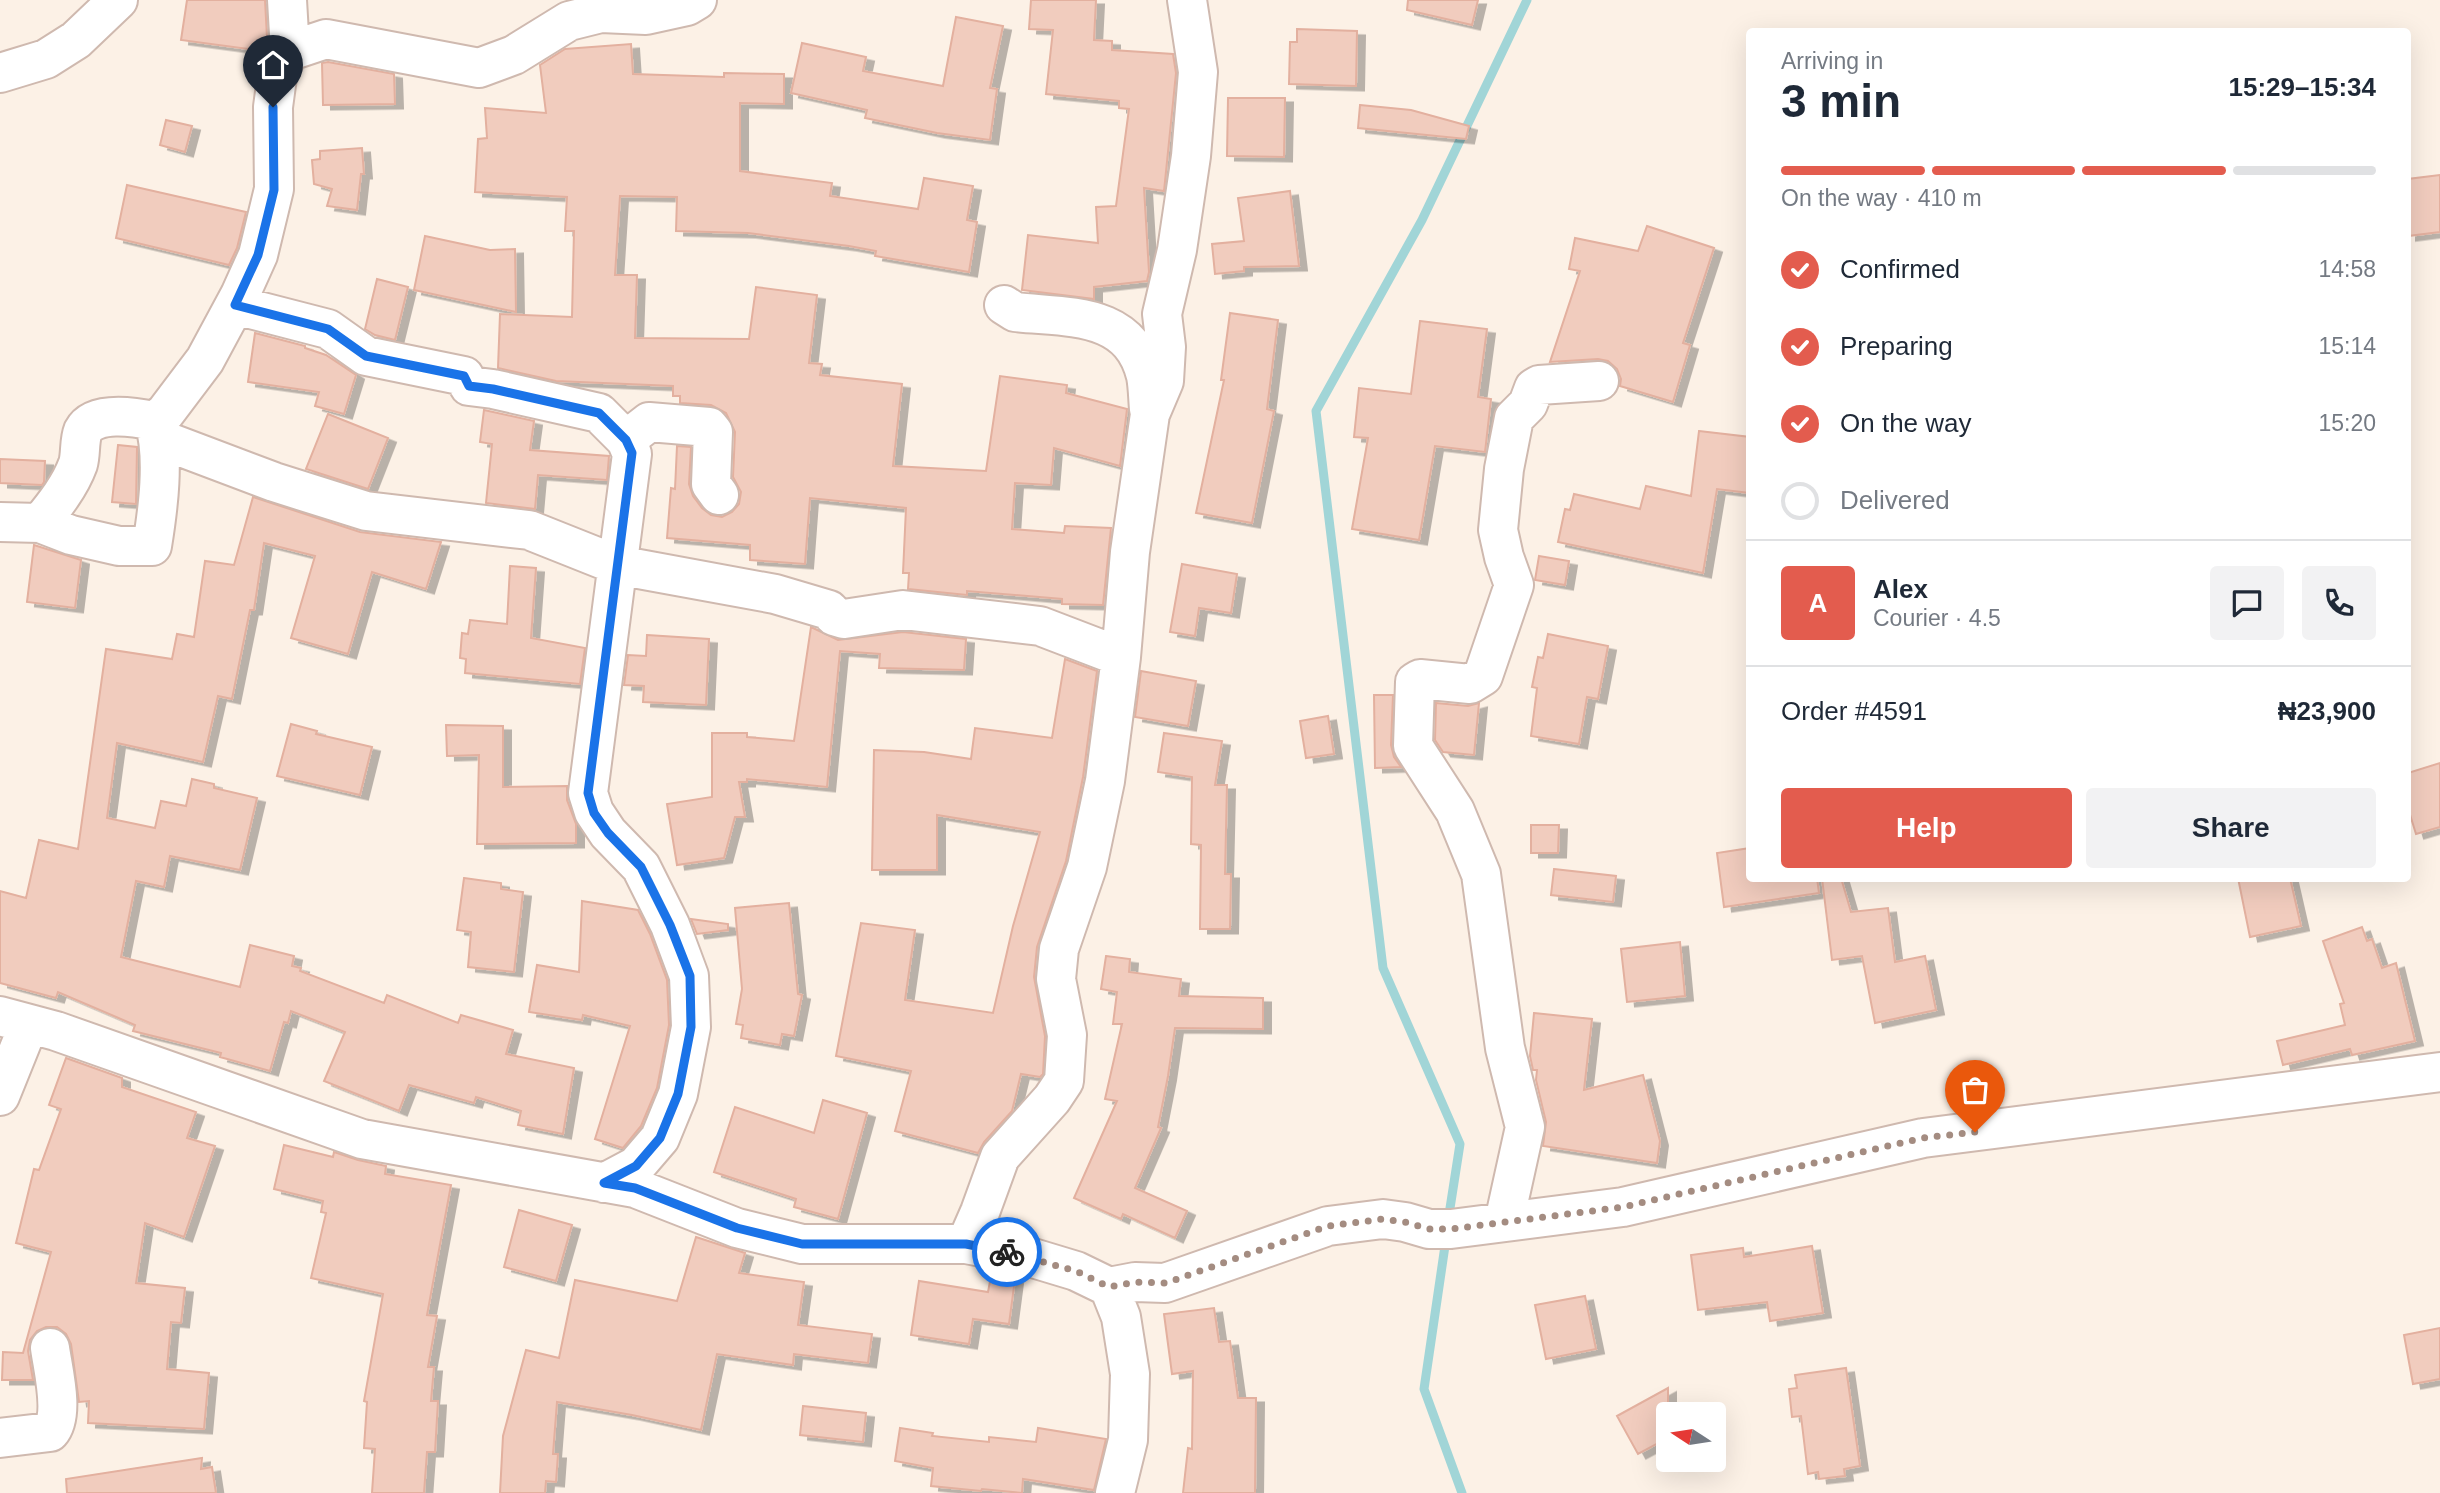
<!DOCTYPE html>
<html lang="en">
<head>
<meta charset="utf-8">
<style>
  body { margin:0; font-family:Helvetica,sans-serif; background:#f2f2f3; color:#1f2937; height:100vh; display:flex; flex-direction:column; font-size:26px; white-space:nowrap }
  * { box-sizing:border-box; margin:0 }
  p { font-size:23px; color:#747a83 }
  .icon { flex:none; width:38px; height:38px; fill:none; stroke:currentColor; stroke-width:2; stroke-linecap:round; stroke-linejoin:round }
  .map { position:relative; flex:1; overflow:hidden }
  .side { position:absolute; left:1746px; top:28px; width:665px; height:854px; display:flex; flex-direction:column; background:#fff; border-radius:7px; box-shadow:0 7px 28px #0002 }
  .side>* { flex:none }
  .needle { width:46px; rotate:282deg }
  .tools { position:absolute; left:1656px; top:1402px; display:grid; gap:14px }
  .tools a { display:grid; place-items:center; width:70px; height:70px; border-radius:7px; background:#fff; box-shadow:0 7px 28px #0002; font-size:35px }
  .pin { position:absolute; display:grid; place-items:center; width:60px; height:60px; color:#fff; margin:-72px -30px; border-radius:50% 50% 50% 0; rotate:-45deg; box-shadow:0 0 7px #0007 }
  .pin .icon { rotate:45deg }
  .courier { position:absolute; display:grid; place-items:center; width:70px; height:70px; margin:-35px; border:5px solid #1a73e8; border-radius:50%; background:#fff; color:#222; box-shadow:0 2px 9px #0007 }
  .head em { font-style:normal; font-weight:700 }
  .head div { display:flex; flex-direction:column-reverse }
  .head { display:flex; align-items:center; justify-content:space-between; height:119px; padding:0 35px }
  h1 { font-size:46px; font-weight:700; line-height:52px }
  .bar { display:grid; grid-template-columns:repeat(4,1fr); gap:10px 7px; align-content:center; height:84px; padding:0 35px }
  .bar i { height:9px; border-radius:5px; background:#e0e1e3 }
  .bar .selected { background:#e35c4e }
  .bar p { grid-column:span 4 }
  .line { display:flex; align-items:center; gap:18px; padding:0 35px; border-top:2px solid #e0e1e3 }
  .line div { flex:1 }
  .round { display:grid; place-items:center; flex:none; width:74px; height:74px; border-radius:7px; background:#f2f2f3 }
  ol { padding:0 35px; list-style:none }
  li { display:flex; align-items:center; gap:21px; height:77px }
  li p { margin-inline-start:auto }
  li .icon { padding:7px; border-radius:50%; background:#e35c4e; color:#fff; stroke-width:4 }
  li:last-child { color:#747a83 }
  li i { width:38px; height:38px; border:4px solid #e0e1e3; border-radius:50% }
  .button { display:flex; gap:14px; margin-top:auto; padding:14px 35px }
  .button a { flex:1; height:80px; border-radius:7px; background:#e35c4e; color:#fff; font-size:28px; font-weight:700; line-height:80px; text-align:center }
  .button a+a { background:#f2f2f3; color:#1f2937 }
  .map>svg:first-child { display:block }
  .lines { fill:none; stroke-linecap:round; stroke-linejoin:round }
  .stream { stroke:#a1d5d7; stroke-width:9 }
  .building { fill:#f1ccbe; stroke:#e3b09f; stroke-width:2; filter:url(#shadow) }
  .minor-casing { stroke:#cfb9af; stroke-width:42 }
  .minor { stroke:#fff; stroke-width:38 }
  .done { stroke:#a48c81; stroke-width:7; stroke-dasharray:0 12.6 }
  .route { stroke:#1a73e8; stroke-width:9 }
</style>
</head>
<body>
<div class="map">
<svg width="2440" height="1493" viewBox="0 0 2440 1493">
  <defs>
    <filter id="shadow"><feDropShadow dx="8" dy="4.5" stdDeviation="0" flood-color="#0004"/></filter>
  </defs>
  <rect width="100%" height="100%" fill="#fcf1e6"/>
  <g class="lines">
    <path class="stream" d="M1448,1221L1460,1144L1383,968L1316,411L1422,220L1527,0
      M1446,1239L1424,1389L1462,1493"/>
  </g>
  <path class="building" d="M187,0H265L267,38L264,51L181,40Z
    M1031,0H1096L1094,40L1112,41V50L1173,54L1176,73L1164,191L1144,188L1149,272L1147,281L1094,287V299L1022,290L1028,235L1098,243L1096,207L1116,206L1129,109L1119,108V101L1046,94L1053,30L1029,29Z
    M1408,0H1478L1472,25L1407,10Z
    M956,17L1003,26L990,88L997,89L990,140L937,133L865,118L867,110L791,93L802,43L866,57L863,71L943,86Z
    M1297,29L1357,31L1356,86L1289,84L1290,42H1297Z
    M631,44L633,74L724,77V73L784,74V104L740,103V171L832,183L830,196L918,209L924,178L973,186L967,220L977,222L969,272L875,256L876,251L849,246L748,233L676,231L677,197L620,196L615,275H637L635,338L749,339L756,287L817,295L809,363L822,364L820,375L902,384L893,466L986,471L1000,376L1067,385L1066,393L1127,409L1120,466L1054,448L1051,485L1015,483L1012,529L1064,533L1065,526L1111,528L1103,605L1062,604V599L967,591V595L908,589L909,573H903L906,508L810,498L805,564L750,560V545L667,538L671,488L675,489L677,446L691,447L689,484L693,496L702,508L711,515L722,517L732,512L739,504L741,492L733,477L735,432L726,413L711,405L680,403V396H673V386L556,381L498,368L500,314L572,317L574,231H565L567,197L475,192L478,139L487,138L485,108L546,113L540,65L565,49Z
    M328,62L394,74L395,104L323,105L322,63Z
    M1228,98H1285L1284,157L1227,156Z
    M1360,105L1411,110L1469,126L1466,139L1358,128Z
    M166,120L192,126L185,152L160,145Z
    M362,148L364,174H361L357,210L327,206L332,189L314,184L312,160L320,159V151Z
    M2440,175V232L2408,236V179Z
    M127,185L246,212L237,248L229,265L116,238Z
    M1290,191L1299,266L1244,267V271L1215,274L1212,244L1244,241L1238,198Z
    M1647,226L1714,248L1683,343L1690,345L1673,402L1620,386L1621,379L1617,369L1608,361L1598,359L1550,362L1580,271L1569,269L1575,238L1638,251Z
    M425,236L490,250L515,249L516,312L414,290Z
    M377,279L408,287L395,340L375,335L365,329Z
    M1230,313L1278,320L1267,409L1274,411L1252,523L1196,513L1224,380H1221Z
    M1420,321L1487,329L1478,397L1491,399L1485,452L1435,446L1419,540L1352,529L1368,438L1354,437L1359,388L1411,394Z
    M255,333L305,346V348L326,355L356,375L344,414L315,406L319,392L248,382Z
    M484,410L534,421L530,450L609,456L607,480L538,475L535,509L486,503L492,444L480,442Z
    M328,414L388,438L368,489L306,469Z
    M1699,431L1750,437V493L1717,489L1703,573L1558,542L1565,509L1570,510L1574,494L1640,509L1646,486L1691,496Z
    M118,445L137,447L136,504L112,502Z
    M0,459L45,461L44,482L42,485L0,483Z
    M253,497L360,532L441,542L426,589L372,572L348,654L291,638L315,556L264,543L254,610H250L232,699L218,696L203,762L117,743L107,818L155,828L161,801L186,806L192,779L214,784V788L257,798L240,870L170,856L164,887L136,881L121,957L240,987L250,945L294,956L292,966L301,968L300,971L384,1003L387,995L458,1023L461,1015L513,1030L506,1054L574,1068L563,1134L518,1125L521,1111L476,1097L474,1103L409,1085L399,1111L324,1081L345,1032L291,1011L288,1023L284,1022L270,1071L220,1057L221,1053L133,1031L135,1025L58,992L56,998L0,983V891L26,898L39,840L78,849L106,649L172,659L177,634L194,637L205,561L234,565Z
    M34,545L81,560L75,608L27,602Z
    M1539,556L1569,561L1565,585L1535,580Z
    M1182,564L1237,574L1231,613L1199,608L1195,636L1170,632Z
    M510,566L536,568L531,638L585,648L580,684L465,673L466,659L460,658L462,633L468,634L470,620L507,624Z
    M811,627L838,640L903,632L966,639L964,670L879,668L880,654L840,651L827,787L747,779V782H739L745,817H735L724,858L677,865L667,804L712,797V733H747V737L794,741Z
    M1548,634L1608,646L1598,699L1587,697L1579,744L1531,736L1537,688L1532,687L1538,657L1543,658Z
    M647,635L709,639L706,705L643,702L644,686L624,685L628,655L646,656Z
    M1065,659L1097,671L1083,777L1066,861L1037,947L1034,977L1045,1036L1043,1074L1040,1077L1021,1074L1012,1111L984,1142L978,1153L895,1131L911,1071L836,1056L861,923L915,930L905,1000L993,1013L1013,926L1040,832L937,815V870H872L874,750L924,752L971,759L975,728L1052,738Z
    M1141,671L1196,681L1188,726L1135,717Z
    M1374,695H1393L1391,745L1394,757L1401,767L1375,768Z
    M1436,703L1468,706L1479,703L1474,755L1443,752L1435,740Z
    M1328,716L1334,754L1306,758L1300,721Z
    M291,724L317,731L316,734L372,747L360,795L277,776Z
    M446,725L503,726V787L567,786V800L576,824V843L477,844L479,755L447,756Z
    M1164,733L1222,741L1215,785H1227L1225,874H1231L1230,929H1200L1201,845L1191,844L1192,777L1158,772Z
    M2440,763V827L2416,834L2408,808V773Z
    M1531,825H1559L1558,853H1531Z
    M1750,848V878H1817L1819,893L1724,907L1717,853Z
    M1554,869L1616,876L1613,902L1551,895Z
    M464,878L501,883V889L523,892L514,972L468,967L471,932L457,930Z
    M1822,878H1841L1851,912L1888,908L1895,962L1925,956L1936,1010L1875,1023L1862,956L1832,960Z
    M2238,878H2290L2301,926L2250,937Z
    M582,901L638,910L650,934L667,980L669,1025L657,1088L641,1126L623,1148L595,1139L630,1026L583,1015L582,1020L529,1012L537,965L579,972Z
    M789,903L798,994L802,995L794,1036L782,1034L780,1045L741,1038L743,1025L736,1024L742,989L735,908Z
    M691,919L728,924V930L697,934Z
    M2362,927L2367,941L2372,939L2382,968L2396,963L2415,1041L2352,1055L2350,1049L2283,1065L2277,1041L2345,1025L2340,1004L2344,1003L2323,941Z
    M1680,942L1685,996L1627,1002L1621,949Z
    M1106,956L1130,959L1129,972L1181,979L1179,996L1263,998V1029L1175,1028L1168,1076L1158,1127L1161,1128L1135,1188L1187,1211L1175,1238L1123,1214L1121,1219L1074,1198L1117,1101L1105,1099L1122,1024H1113L1117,992L1101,989Z
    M1534,1013L1592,1019L1584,1090L1643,1075L1660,1141L1657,1163L1543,1146L1546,1122L1536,1080L1537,1070H1533L1530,1056Z
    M66,1058L122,1078V1087L196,1112L187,1138L215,1146L184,1237L145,1223L136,1283L185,1288L181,1323L171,1322L167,1369L209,1373L204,1429L88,1423L89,1401L79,1402L71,1344L66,1334L57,1327H46L37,1331L30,1340L28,1351L33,1380H2L3,1352L23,1353L51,1252L16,1243L34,1169L39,1170L61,1109L49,1105Z
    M823,1100L867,1113L838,1219L794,1207L796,1199L714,1172L735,1107L814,1133Z
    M284,1145L333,1157L334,1152L358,1160L386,1166L385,1174L451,1185L427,1315L437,1316L428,1367H434L431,1401H438L435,1452H427L424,1493H372L375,1449L364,1448L367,1402L364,1401L383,1294L311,1278L326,1213L321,1212L323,1201L274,1189Z
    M519,1210L572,1225L556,1281L504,1267Z
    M696,1237L745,1253L739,1273L804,1282L798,1325L872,1334L868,1363L794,1354L793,1365L717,1354L701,1430L632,1415L557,1402L553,1454H558L556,1482L546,1481L545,1493H500L503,1436L526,1350L559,1358L575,1280L677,1301Z
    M1812,1246L1823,1313L1770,1321L1767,1302L1698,1310L1691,1255L1743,1248L1744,1257Z
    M991,1276L1015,1279L1009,1324L973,1319L969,1344L911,1335L919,1281L988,1292Z
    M1585,1296L1596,1349L1546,1359L1535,1305Z
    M1214,1308L1219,1342L1230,1341L1238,1398H1256L1255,1493H1183L1188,1448L1192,1449L1193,1371L1172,1374L1164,1314Z
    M2440,1328V1379L2413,1384L2404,1335Z
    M1846,1368L1860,1466L1844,1469L1845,1476L1819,1479L1818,1472L1808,1474L1801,1416L1792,1417L1789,1389L1797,1388L1795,1375Z
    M1668,1388V1438L1638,1454L1617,1416Z
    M803,1406L866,1413L863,1442L800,1435Z
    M900,1428L933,1433L932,1436L989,1442V1437L1036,1442L1038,1428L1106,1439L1094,1490L1023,1479L1022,1493L982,1489L981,1491L931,1486L933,1468L895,1461Z
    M202,1458L201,1469L212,1467L216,1493H67L66,1479Z"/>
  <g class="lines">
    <defs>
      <path id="minor" d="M290,51L326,39L479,68L514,55L569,21L601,13L646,15L687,6L697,0
        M0,73L46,59L76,40L118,0
        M235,305L328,329L366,356L464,376L469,386L493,389L599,413L626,440L632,454L588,793L594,812L608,833L641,867L670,925L689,976L691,1027L678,1094L660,1138L636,1166L604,1183
        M1004,305L1015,312C1068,318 1130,311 1146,376C1148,386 1148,398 1149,409
        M160,439L274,482L366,511L529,530L617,565L775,594L829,610L834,616L844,619L903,610L1040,626L1121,657
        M626,440L649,422L709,427L713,432L711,484L719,495
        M0,522L40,523L71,535L119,546H152C158,509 165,457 154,421
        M40,523C54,506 70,486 78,464C81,454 79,441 83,431C94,410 135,417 154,421L165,413L205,360L240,295L258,255L274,189L273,107L278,70L290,51L287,0
        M0,1016L56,1031L362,1139L635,1188L737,1228L802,1244H966L1023,1255L1076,1271L1109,1287L1121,1317L1130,1374L1128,1440L1115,1493
        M0,1096L29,1024
        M1504,1222L1525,1127L1505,1048L1481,874L1455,811L1413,746L1415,682L1420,679L1470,684L1483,676L1514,585L1504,557L1498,530L1504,469L1514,418L1528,404L1534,388L1539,385L1599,381
        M966,1244L980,1212L1000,1157L1052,1099L1064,1081L1067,1035L1056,979L1059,949L1087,867L1105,781L1121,657L1130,552L1150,414L1164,381L1166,347L1162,314L1177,250L1191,156L1198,72L1187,0
        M1109,1287L1135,1282L1165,1283L1328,1226L1383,1219L1405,1222L1429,1229H1451L1623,1207L1923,1138L2440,1072
        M0,1438L50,1432C65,1415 53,1370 50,1348"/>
    </defs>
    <use href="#minor" class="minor-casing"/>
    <use href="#minor" class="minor"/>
  </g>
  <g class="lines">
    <path class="done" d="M1007,1252L1076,1271L1109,1287L1135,1282L1166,1283L1328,1226L1383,1219L1405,1222L1429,1229H1451L1623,1207L1923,1138L1975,1132"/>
    <path class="route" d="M273,107L274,190L258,255L235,305L328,329L366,356L464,376L469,386L493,389L599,413L626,440L632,453L588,793L594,813L608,833L641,867L670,925L690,976L691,1027L678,1094L660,1138L636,1166L604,1183L635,1188L737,1228L802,1244H966L1007,1252"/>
  </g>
</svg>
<div class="tools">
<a><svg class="needle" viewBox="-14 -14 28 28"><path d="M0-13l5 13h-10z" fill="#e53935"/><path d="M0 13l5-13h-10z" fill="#747a83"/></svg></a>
</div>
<div class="pin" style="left:1975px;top:1132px;background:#ea580c"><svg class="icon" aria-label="bag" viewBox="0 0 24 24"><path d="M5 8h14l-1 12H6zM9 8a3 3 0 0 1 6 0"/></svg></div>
<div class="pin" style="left:273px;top:107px;background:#1f2937"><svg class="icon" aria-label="home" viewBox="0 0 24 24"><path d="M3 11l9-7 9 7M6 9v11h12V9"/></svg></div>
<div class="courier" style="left:1007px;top:1252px"><svg class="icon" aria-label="bike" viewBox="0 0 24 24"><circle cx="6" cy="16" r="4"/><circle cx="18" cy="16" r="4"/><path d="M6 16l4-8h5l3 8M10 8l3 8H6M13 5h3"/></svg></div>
<section class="side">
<div class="head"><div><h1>3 min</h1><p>Arriving in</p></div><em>15:29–15:34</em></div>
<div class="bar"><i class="selected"></i><i class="selected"></i><i class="selected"></i><i></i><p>On the way · 410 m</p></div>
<ol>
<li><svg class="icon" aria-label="check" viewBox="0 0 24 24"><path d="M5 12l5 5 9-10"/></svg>Confirmed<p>14:58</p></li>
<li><svg class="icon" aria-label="check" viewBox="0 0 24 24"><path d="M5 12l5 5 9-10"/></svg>Preparing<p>15:14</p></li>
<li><svg class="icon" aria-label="check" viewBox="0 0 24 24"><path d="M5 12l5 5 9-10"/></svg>On the way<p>15:20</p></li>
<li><i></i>Delivered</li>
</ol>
<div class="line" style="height:126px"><b class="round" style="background:#e35c4e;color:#fff">A</b><div><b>Alex</b><p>Courier · 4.5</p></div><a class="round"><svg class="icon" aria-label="chat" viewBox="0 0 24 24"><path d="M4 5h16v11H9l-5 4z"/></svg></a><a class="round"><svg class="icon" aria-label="phone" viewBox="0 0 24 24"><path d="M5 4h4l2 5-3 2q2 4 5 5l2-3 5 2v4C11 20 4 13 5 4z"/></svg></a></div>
<div class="line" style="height:91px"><div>Order #4591</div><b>₦23,900</b></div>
<div class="button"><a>Help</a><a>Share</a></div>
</section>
</div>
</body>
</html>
